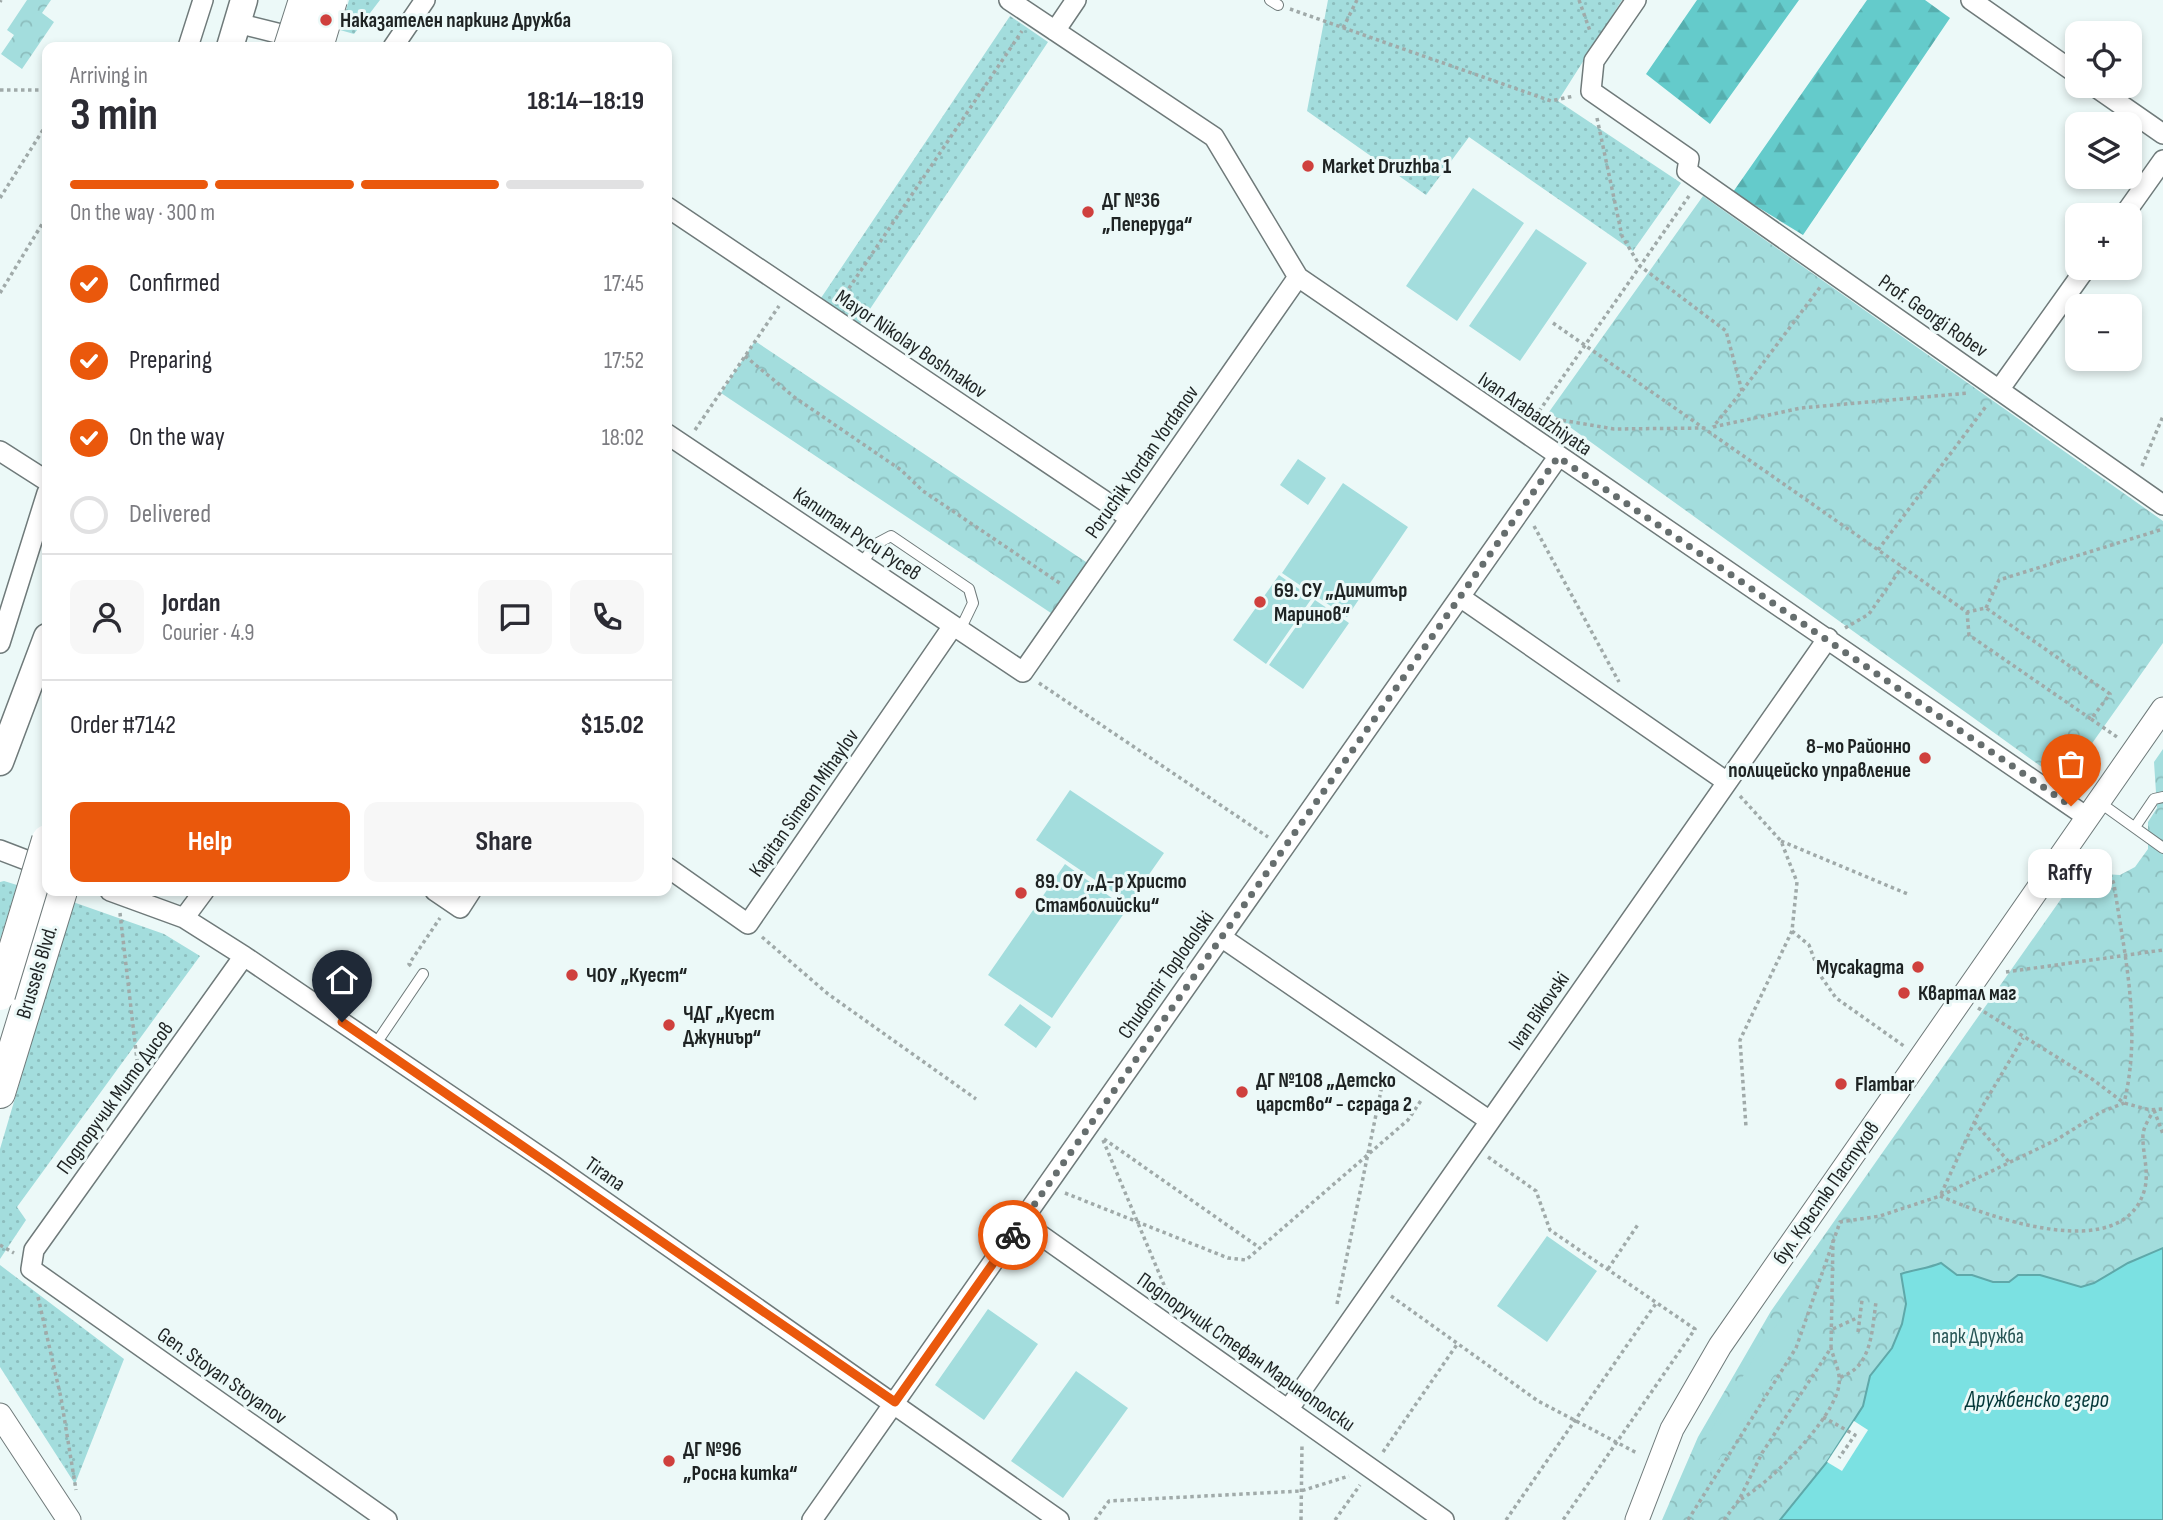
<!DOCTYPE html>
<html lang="en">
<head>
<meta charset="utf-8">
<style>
  body { margin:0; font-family:"Sofia Sans Condensed",sans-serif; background:#f7f7f7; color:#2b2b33; height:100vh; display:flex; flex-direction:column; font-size:26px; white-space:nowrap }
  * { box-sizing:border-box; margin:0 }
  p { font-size:23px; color:#7c7c81 }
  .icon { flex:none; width:38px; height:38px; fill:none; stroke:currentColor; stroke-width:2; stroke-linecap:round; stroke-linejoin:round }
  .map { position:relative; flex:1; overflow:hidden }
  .sheet { position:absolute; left:42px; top:42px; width:630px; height:854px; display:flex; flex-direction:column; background:#fff; border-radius:14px; box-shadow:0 4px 10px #0003 }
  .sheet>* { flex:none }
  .tools { position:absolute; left:2065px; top:21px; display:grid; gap:14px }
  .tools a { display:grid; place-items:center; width:77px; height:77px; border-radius:14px; background:#fff; box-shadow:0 4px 10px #0003; font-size:35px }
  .pin { position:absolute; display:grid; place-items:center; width:60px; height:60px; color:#fff; margin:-72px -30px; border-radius:50% 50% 50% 0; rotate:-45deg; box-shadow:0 0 7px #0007 }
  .pin .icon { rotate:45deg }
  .courier { position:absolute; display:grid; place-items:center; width:70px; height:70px; margin:-35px; border:5px solid #ea580c; border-radius:50%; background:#fff; color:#222; box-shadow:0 2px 9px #0007 }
  .bubble { position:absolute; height:49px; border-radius:14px; background:#fff; box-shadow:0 4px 10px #0003; font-size:23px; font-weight:700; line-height:49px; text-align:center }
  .head em { font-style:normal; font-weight:700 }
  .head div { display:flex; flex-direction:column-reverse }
  .head { display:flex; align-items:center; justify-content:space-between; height:119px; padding:0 28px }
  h1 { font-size:46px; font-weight:700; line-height:52px }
  .bar { display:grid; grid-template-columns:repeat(4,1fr); gap:10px 7px; align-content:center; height:84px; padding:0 28px }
  .bar i { height:9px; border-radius:5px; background:#e1e1e2 }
  .bar .current { background:#ea580c }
  .bar p { grid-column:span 4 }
  .line { display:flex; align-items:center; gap:18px; padding:0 28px; border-top:2px solid #e1e1e2 }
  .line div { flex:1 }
  .round { display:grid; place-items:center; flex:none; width:74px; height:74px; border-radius:14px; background:#f7f7f7 }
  ol { padding:0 28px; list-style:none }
  li { display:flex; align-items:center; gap:21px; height:77px }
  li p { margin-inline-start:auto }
  li .icon { padding:7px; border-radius:50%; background:#ea580c; color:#fff; stroke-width:4 }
  li:last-child { color:#7c7c81 }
  li i { width:38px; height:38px; border:4px solid #e1e1e2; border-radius:50% }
  .cta { display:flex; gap:14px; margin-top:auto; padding:14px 28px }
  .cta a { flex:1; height:80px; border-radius:14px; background:#ea580c; color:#fff; font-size:28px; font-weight:700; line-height:80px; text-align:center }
  .cta a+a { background:#f7f7f7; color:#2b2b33 }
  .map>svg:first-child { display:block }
  .grass { fill:url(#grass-dots) }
  .forest { fill:url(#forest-firs) }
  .park { fill:url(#park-crowns) }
  .garden { fill:#a3dddd }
  .water { fill:#7be1e2; stroke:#5fa8a9; stroke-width:2 }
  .pier { fill:#ecf9f8 }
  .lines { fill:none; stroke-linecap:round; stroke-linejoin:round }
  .service-casing { stroke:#6f7a7a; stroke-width:12 }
  .minor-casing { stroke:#6f7a7a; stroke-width:22 }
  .tertiary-casing { stroke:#6f7a7a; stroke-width:25 }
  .secondary-casing { stroke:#6f7a7a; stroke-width:29 }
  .primary-casing { stroke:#6f7a7a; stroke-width:32 }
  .path { stroke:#a0aaa9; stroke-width:3.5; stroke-dasharray:3.5 3.5; stroke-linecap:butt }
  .service { stroke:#fff; stroke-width:10 }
  .minor { stroke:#fff; stroke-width:19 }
  .tertiary { stroke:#fff; stroke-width:23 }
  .secondary { stroke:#fff; stroke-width:26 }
  .primary { stroke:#fff; stroke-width:30 }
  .primary-bridge-casing { stroke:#6f7a7a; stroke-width:32; stroke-linecap:butt }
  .primary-bridge { stroke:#fff; stroke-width:30 }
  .done { stroke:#666e6e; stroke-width:7; stroke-dasharray:0 12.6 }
  .route { stroke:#ea580c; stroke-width:9 }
  .poi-dot { fill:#cf403d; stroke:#ecf9f8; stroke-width:2.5 }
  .labels { text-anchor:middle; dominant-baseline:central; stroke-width:6; stroke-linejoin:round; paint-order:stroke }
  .poi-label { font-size:21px; font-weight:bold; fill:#1e2323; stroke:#ecf9f8; text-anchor:start }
  .street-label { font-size:21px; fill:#1e2323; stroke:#ecf9f8 }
  .park-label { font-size:21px; fill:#265454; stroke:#ecf9f8 }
  .water-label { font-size:23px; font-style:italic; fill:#053839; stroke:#ecf9f8 }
</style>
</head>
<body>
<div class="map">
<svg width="2163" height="1520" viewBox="0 0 2163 1520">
  <defs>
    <pattern id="grass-dots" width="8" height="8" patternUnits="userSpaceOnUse" patternTransform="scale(1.75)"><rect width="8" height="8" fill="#a3dddd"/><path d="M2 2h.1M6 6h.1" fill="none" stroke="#8cbdbd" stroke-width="1.8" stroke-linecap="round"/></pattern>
    <pattern id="forest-firs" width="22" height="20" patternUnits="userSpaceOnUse" patternTransform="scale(1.75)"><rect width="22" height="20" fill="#64cbcb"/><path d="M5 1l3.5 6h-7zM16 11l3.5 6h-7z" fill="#56aeae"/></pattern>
    <pattern id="park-crowns" width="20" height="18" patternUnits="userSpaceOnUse" patternTransform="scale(1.75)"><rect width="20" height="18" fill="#a3dddd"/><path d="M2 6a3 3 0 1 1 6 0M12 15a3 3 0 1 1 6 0" fill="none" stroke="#8cbdbd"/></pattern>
  </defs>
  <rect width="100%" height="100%" fill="#ecf9f8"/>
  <path class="grass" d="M349,0H380L354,34L340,30Z
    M1328,0H1622L1558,101L1681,183L1633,251L1469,137L1426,195L1307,111Z
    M1010,16L1048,42L860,324L821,298Z
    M4,881L17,885L0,940V882Z
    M73,902L164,934L200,956L17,1207L26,1220L0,1259V1149Z
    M0,1265L124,1359L75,1484L0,1367Z"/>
  <path class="forest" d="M1697,0H1799L1710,124L1646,74Z
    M1867,0H1925L1950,18L1803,235L1733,192Z"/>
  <path class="park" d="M27,0H51L42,13L54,22L22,69L1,54L14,35L7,30Z
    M1703,196L2163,521V643L2064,783L1549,412Z
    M755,341L1095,568L1060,619L721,393Z
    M2163,749V1520H1662L1698,1437L1771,1311L2087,862L2104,874L2120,875L2135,867L2148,849V822L2157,808L2154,762Z"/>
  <path class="garden" d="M1473,188L1524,223L1457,321L1406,286Z
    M1536,229L1587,263L1520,361L1469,326Z
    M1298,459L1326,478L1308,505L1280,485Z
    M1343,483L1408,527L1347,617L1282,573Z
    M1279,575L1312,598L1266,664L1233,640Z
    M1315,600L1349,623L1303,689L1269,665Z
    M1070,790L1164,853L1129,903L1036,840Z
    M1065,864L1127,909L1052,1018L988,975Z
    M1020,1004L1051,1027L1036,1048L1004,1025Z
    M1547,1236L1597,1271L1547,1342L1497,1306Z
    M1796,1299H1808L1794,1340L1782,1363L1709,1474L1704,1467L1703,1444L1759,1349Z
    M988,1309L1038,1344L984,1420L935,1385Z
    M1076,1371L1128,1408L1063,1498L1011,1461Z"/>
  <path class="water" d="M2163,1248V1520H1780L1827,1462L1863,1406L1870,1376L1892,1348L1902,1324L1906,1304L1901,1274C1914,1269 1927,1269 1941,1263L1957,1275H1972L1993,1282H2009L2018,1275H2040L2081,1287L2094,1283L2128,1263Z"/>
  <path class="pier" d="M1854,1421L1868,1430L1842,1471L1827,1462Z"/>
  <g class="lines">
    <defs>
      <path id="service" d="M1270,0L1278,5
        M861,564L876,544L891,536L969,589L973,603L960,630
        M2099,802L2163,848
        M2135,827L2154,799L2163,797
        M375,1045L423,974"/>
      <path id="minor" d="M1009,0L1214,137L1298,277L2087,817
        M1636,0L1594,61L1591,91L1689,159L1687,171L2163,505
        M1971,0L2077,74
        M237,23L301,39
        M1055,31L1076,0
        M188,47L203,0
        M393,47L425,0
        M2094,86L2163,134
        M667,207L1130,518
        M2124,215L2163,160
        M1999,390L2086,268
        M667,434L1023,672L1298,277
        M0,451L47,481
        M1460,597L1727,782
        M0,643L47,493
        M0,850L47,868
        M667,867L748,924L953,626
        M110,891L184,918L244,956L554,1166L1059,1520
        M435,891L460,908L471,891
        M184,918L204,891
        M1221,937L1490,1121
        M244,956L34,1250L31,1269L387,1520
        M1022,1222L1444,1520
        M1288,1410L1828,638
        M812,1520L1558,457"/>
      <path id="tertiary" d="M0,1415L69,1520
        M1637,1520L1672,1429L1720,1346L2163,709"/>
      <path id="secondary" d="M230,47L244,0
        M0,762L47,637"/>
      <path id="primary" d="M0,1093L62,891"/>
    </defs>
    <use href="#service" class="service-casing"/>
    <use href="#minor" class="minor-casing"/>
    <use href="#tertiary" class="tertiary-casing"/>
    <use href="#secondary" class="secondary-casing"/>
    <use href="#primary" class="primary-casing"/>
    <path class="path" d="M1579,0L1590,31
      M0,2L1,0
      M1290,9L1551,101L1574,96
      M1343,28L1357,0
      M0,90H40
      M1597,118L1622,236L1640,266L1726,331L1742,391L1713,427
      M0,198L43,130
      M0,293L47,216
      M841,300L1022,31
      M1553,323L1967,612L1986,608L2110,694L2091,719L1969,635L1967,612
      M745,356L794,397L901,470L923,491L1061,584
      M1742,391L1821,286
      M1535,417L1689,196
      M1543,422L1549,418L1614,429L1706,428
      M1713,427L1801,408L1969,393
      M695,430L779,306
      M2142,466L2163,416
      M1534,526L1619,682
      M1878,550L1987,405
      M1986,608L1999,580L2163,529
      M1845,628L1869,614L1902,567
      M1039,683L1268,837
      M2091,719L2117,737
      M1740,796L1781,841L1797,882L1792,931L1740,1040L1746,1127
      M1781,841L1910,895
      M120,913L138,1069
      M1792,931L1809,945L1820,975L1836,998L1904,1046
      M762,937L828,994L976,1099
      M411,966L409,964L440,918
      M2006,972L2163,950
      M1978,1008L2092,1079L2124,1103L2150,1110L2163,1109
      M2154,1110L2163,1134
      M1974,1122L2009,1162
      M1104,1139L1260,1248
      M1103,1140L1172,1304
      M1488,1157L1536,1191L1550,1230L1695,1329L1563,1520
      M1065,1193L1228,1258L1246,1260L1408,1120L1422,1099
      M1941,1194L1978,1114L2023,1038
      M1940,1196C1989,1217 2125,1267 2145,1188C2149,1169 2142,1152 2143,1134C2144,1126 2150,1117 2154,1110
      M0,1245L14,1253
      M1608,1269L1639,1223
      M1391,1296L1538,1401L1637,1453
      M38,1297L61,1398L76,1490
      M1337,1304L1385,1071
      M1833,1329L1859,1317
      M1858,1332L1862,1300
      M1840,1377C1872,1368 1872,1330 1876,1302
      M1823,1417L1855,1435L1839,1458
      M1383,1452L1458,1343
      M1741,1499C1770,1483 1834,1419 1839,1385C1841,1373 1834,1360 1831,1348
      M1095,1520L1109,1501L1301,1491L1349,1476
      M1301,1520L1302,1444
      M1335,1520L1360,1485
      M1506,1520L1657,1302
      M1688,1520L1796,1348L1840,1222L1880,1216L1940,1196L2056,1140L2101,1112L2124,1103C2142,1029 2125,958 2114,884L2108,869L2087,854
      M1724,1520L1739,1500L1762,1453L1831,1348L1833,1240"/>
    <use href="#service" class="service"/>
    <use href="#minor" class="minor"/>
    <use href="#tertiary" class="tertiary"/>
    <use href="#secondary" class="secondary"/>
    <use href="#primary" class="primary"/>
    <defs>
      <path id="primary-bridge" d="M289,47L304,0
        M318,47L332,0
        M0,995L47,840"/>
    </defs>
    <use href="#primary-bridge" class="primary-bridge-casing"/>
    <use href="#primary-bridge" class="primary-bridge"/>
  </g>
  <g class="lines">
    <path class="done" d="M1013,1235L1558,457L2071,806"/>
    <path class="route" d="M342,1022L895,1402L1013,1235"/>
  </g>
  <g class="poi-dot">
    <circle cx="326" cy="20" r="7"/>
    <circle cx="1308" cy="166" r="7"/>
    <circle cx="1088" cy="212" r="7"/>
    <circle cx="1260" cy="602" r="7"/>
    <circle cx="1925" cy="758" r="7"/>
    <circle cx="1021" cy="893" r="7"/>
    <circle cx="1918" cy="967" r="7"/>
    <circle cx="572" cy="975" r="7"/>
    <circle cx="1904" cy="993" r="7"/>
    <circle cx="669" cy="1025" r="7"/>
    <circle cx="1841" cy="1084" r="7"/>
    <circle cx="1242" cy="1092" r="7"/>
    <circle cx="669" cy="1461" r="7"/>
  </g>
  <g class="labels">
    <g class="poi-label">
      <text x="340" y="20">Наказателен паркинг Дружба</text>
      <text x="1322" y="166">Market Druzhba 1</text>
      <text x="1102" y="200">ДГ №36<tspan x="1102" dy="24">„Пеперуда“</tspan></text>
      <text x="1274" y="590">69. СУ „Димитър<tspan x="1274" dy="24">Маринов“</tspan></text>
      <text x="1911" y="746" text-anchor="end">8-мо Районно<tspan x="1911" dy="24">полицейско управление</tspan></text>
      <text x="1035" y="881">89. ОУ „Д-р Христо<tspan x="1035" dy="24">Стамболийски“</tspan></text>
      <text x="1904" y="967" text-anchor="end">Мусакадта</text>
      <text x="586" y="975">ЧОУ „Куест“</text>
      <text x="1918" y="993">Квартал маг</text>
      <text x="683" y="1013">ЧДГ „Куест<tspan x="683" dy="24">Джуниър“</tspan></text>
      <text x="1256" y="1080">ДГ №108 „Детско<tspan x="1256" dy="24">царство“ - сграда 2</tspan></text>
      <text x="1855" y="1084">Flambar</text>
      <text x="683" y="1449">ДГ №96<tspan x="683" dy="24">„Росна китка“</tspan></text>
    </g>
    <g class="street-label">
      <text transform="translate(1933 316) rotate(35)">Prof. Georgi Robev</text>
      <text transform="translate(911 344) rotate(34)">Мayor Nikolay Boshnakov</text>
      <text transform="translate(1535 414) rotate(34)">Ivan Arabadzhiyata</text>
      <text transform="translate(1142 462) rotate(-55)">Рoruchik Yordan Yordanov</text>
      <text transform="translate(857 534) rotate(34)">Капитан Руси Русев</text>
      <text transform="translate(804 803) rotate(-55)">Кapitan Simeon Mihaylov</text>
      <text transform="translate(37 972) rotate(-73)">Brussels Blvd.</text>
      <text transform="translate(1166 975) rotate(-55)">Chudomir Toplodolski</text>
      <text transform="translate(1539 1011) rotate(-55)">Ivan Bikovski</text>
      <text transform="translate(115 1098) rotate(-54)">Подпоручик Мито Дисов</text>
      <text transform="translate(605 1174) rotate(35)">Tirana</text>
      <text transform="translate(1826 1193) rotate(-55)">бул. Кръстю Пастухов</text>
      <text transform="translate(1246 1352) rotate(35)">Подпоручик Стефан Маринополски</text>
      <text transform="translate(222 1376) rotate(35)">Gen. Stoyan Stoyanov</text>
    </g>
    <g class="park-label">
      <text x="1978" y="1336">парк Дружба</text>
    </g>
    <g class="water-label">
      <text x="2037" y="1400">Дружбенско езеро</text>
    </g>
  </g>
</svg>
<div class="tools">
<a><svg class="icon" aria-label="locate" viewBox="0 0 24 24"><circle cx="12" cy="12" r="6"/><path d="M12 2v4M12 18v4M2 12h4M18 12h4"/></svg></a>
<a><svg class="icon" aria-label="layers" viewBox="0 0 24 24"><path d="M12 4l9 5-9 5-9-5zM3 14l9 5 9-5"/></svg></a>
<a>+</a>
<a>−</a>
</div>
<div class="pin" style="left:2071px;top:806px;background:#ea580c"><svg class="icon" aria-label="bag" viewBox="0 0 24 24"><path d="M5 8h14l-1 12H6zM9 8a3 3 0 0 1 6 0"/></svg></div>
<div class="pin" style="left:342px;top:1022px;background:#1f2937"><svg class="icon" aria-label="home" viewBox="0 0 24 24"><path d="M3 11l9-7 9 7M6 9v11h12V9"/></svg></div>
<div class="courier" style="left:1013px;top:1235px"><svg class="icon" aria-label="bike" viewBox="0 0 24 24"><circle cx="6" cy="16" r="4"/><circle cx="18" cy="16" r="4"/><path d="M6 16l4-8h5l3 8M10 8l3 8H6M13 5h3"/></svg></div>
<div class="bubble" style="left:2028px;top:849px;width:84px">Raffy</div>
<section class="sheet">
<div class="head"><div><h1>3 min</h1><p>Arriving in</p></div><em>18:14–18:19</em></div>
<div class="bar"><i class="current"></i><i class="current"></i><i class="current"></i><i></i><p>On the way · 300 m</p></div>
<ol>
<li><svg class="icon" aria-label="check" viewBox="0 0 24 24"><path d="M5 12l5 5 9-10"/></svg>Confirmed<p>17:45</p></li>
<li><svg class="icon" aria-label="check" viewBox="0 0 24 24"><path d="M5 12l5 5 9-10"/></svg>Preparing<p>17:52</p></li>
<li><svg class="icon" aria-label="check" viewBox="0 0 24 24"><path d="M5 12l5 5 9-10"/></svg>On the way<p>18:02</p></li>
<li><i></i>Delivered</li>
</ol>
<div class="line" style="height:126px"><a class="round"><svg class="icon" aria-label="person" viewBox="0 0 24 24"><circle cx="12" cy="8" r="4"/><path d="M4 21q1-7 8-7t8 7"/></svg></a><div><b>Jordan</b><p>Courier · 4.9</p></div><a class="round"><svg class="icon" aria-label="chat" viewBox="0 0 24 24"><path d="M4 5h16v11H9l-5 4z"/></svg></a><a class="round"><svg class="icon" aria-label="phone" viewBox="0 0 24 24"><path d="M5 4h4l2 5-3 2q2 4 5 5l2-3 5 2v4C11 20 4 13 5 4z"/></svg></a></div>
<div class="line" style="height:91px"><div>Order #7142</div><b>$15.02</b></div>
<div class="cta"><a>Help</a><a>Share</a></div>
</section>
</div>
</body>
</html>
